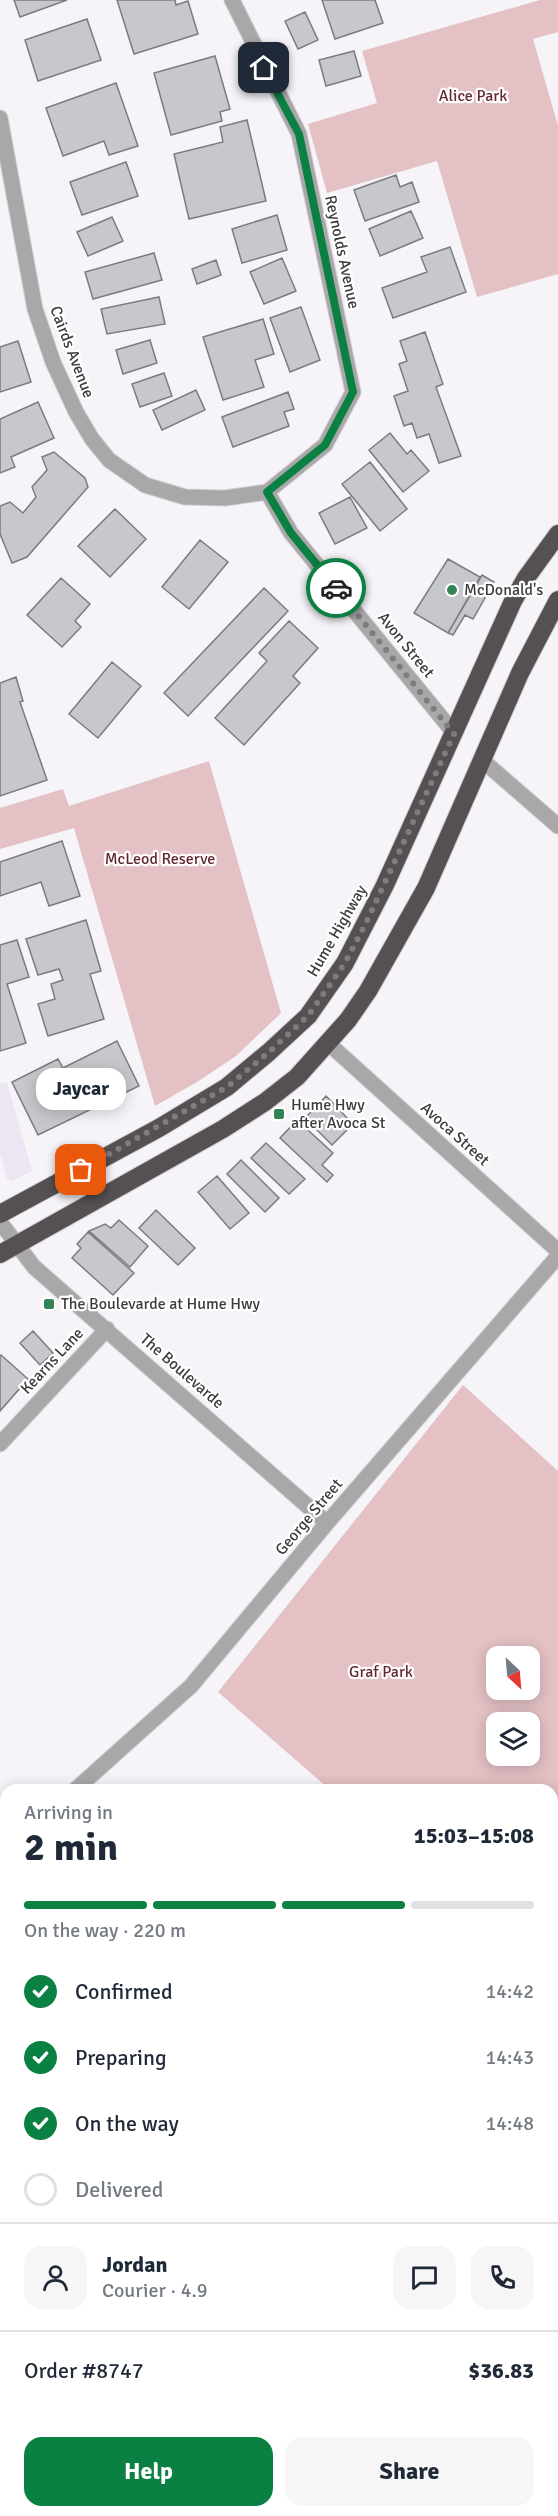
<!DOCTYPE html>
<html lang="en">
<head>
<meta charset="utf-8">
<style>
  body { margin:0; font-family:Signika,sans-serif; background:#f6f6f7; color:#1f2937; height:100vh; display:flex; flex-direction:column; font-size:22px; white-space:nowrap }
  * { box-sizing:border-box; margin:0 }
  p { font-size:20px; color:#747a83 }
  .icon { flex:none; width:33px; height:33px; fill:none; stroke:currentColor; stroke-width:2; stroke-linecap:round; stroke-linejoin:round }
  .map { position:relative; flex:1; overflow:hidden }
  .panel { position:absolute; left:0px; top:1784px; width:558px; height:734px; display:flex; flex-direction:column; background:#fff; border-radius:18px 18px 0 0; box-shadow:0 3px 15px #0003 }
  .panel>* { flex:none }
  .needle { width:39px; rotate:154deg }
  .fabs { position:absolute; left:486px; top:1646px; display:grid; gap:12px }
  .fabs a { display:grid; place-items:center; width:54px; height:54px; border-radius:12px; background:#fff; box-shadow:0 3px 15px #0003; font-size:30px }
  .pin { position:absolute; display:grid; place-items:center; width:51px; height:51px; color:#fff; margin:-26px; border-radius:12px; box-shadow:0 3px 9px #0006 }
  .courier { position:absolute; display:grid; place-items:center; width:60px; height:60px; margin:-30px; border:4px solid #0b8043; border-radius:50%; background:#fff; color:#222; box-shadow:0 2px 8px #0007 }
  .bubble { position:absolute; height:42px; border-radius:18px; background:#fff; box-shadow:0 3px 15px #0003; font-size:20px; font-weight:700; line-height:42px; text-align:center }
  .headline em { font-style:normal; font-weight:700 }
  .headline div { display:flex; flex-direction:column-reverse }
  .headline { display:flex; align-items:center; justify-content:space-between; height:102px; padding:0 24px }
  h1 { font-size:39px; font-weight:700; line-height:45px }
  .bar { display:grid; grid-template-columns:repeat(4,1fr); gap:9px 6px; align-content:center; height:72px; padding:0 24px }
  .bar i { height:8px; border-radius:4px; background:#e0e1e3 }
  .bar .selected { background:#0b8043 }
  .bar p { grid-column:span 4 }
  .line { display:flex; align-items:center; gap:15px; padding:0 24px; border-top:2px solid #e0e1e3 }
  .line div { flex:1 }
  .round { display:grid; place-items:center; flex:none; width:63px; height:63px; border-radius:18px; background:#f6f6f7 }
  ol { padding:0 24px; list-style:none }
  li { display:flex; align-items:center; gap:18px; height:66px }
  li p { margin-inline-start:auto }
  li .icon { padding:6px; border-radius:50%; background:#0b8043; color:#fff; stroke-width:4 }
  li:last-child { color:#747a83 }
  li i { width:33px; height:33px; border:3px solid #e0e1e3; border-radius:50% }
  .action { display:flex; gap:12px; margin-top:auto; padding:12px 24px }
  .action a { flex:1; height:69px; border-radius:18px; background:#0b8043; color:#fff; font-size:24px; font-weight:700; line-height:69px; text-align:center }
  .action a+a { background:#f6f6f7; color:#1f2937 }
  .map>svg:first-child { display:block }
  .built { fill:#ece6f2 }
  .green { fill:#e3c1c5; fill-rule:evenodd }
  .building { fill:#c7c8cc; stroke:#7b7c80; stroke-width:1.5 }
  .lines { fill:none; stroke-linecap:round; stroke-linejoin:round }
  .minor-casing { stroke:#d1cfd3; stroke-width:17 }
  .highway-casing { stroke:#d1cfd3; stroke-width:20 }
  .minor { stroke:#a9a7a8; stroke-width:15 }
  .highway { stroke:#555153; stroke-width:18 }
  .done { stroke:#7e7c7f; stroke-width:6; stroke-dasharray:0 10.8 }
  .route { stroke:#0b8043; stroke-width:8 }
  .poi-dot { fill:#328355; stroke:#fff; stroke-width:2 }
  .labels { text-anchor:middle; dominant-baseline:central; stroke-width:4.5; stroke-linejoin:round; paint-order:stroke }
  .park-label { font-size:16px; fill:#632733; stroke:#fff }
  .street-label { font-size:16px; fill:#3d3c3e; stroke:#fff }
  .poi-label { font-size:16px; fill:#3d3c3e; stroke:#fff; text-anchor:start }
</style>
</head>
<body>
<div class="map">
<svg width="558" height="2516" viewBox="0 0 558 2516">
  <rect width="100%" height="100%" fill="#f6f4f8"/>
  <path class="built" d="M7,1082L32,1171L12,1181L7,1179L0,1153V1084Z"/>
  <path class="green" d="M540,0H558V32L533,39L558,126V274L477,297L437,161L327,193L308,124L377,103L362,51Z
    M209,761L281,1013L236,1056L197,1082L155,1106L74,828L0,849V808L63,789L69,806Z
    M463,1385L558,1471V1992L552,1987V1790L329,1789L218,1692ZM496,1656H530V1689H496ZM496,1722H530V1755H496Z"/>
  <path class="building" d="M14,0H67L20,17Z
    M117,0H175L176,5L188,1L198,34L134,54Z
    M322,0H375L383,23L335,39Z
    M305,12L318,40L298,49L285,21Z
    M87,19L101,60L38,81L25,40Z
    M354,51L361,76L326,86L319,60Z
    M215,56L230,109L220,112L222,121L171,135L154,73Z
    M116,83L138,146L109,155L104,141L63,156L46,108Z
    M247,120L266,201L189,219L174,154L223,142L220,127Z
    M126,162L138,196L82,215L70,182Z
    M396,175L400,187L412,182L419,202L365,221L354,190Z
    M411,211L423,238L380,256L369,229Z
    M277,215L287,250L242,263L232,229Z
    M112,217L123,241L88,256L77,232Z
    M450,247L466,292L393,318L382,288L427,272L421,257Z
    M154,253L162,280L93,299L85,272Z
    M282,258L296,291L264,304L250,272Z
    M216,260L221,275L197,284L192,269Z
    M159,297L165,324L107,334L101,309Z
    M301,307L320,360L290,372L270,318Z
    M263,319L274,354L255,360L264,387L223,400L203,337Z
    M425,332L443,384L436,387L461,456L439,463L429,434L417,438L412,423L404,426L394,396L408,391L399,364L407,361L400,341Z
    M150,340L157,363L123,374L116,350Z
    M18,341L31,382L0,392V347Z
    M164,373L172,396L140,407L132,384Z
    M196,390L205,410L162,430L153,410Z
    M288,392L294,409L284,412L289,426L233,447L222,417Z
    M38,402L54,438L11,457L15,467L0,473V419Z
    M390,433L407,454L411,450L429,471L403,492L369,450Z
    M54,452L85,478L88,487L27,557L12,563L0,534V506L10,502L23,513L36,497L32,487L47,470L42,457Z
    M370,462L407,509L380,531L342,484Z
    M350,497L367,528L335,544L319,513Z
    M115,509L146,539L110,577L78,546Z
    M200,540L228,562L189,609L162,587Z
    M448,559L480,577L448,633L414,613Z
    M482,575L494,582L473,619L465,615L453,635L448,633Z
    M61,578L90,604L75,621L81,627L62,647L27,615Z
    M264,588L288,611L188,716L164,693Z
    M289,621L318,648L293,676L300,683L244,745L215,718L267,661L259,653Z
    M112,662L141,686L98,738L69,714Z
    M16,677L23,701L20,702L47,780L0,796V683Z
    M62,841L80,896L49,906L41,882L0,896V862Z
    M86,920L101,971L90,974L104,1019L48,1036L38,1004L55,999L51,984L63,980L59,969L38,975L26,939Z
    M17,940L29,977L7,984L26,1043L0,1051V945Z
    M117,1041L139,1086L38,1135L12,1082L58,1059L63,1068Z
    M326,1096L353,1124L332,1145L305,1118Z
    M297,1120L333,1153L322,1165L333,1175L327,1182L280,1138Z
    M266,1143L305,1179L289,1194L251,1158Z
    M241,1160L279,1198L265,1212L227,1174Z
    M217,1176L249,1213L230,1229L198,1192Z
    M156,1210L195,1248L178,1265L139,1228Z
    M119,1220L148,1246L130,1267L89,1231L105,1224L111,1228Z
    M88,1232L134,1273L113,1295L72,1258L81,1248L77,1244Z
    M33,1331L53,1353L40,1365L20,1343Z
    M1,1355L28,1379L0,1411V1356Z"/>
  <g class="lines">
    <defs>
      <path id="minor" d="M232,0L299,134L353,392L325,445L267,492
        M0,118L35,309L53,362L76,412L92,439L109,460L145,485L185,497L225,498L267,492
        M267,492L291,533L454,733
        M482,760L558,826
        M328,1043L558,1251
        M0,1222L34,1267L327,1523
        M0,1444L107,1329
        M75,1790L191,1686L327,1523L558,1256
        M0,1871L6,1864
        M552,2118L558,2123
        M0,2167L6,2174
        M552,2461L558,2457
        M272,2511L276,2516
        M482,2516L489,2511"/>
      <path id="highway" d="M0,1214L159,1128L227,1087L269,1052L308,1016L345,963L385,885L513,601L526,578L558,534
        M0,1254L223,1129L265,1102L297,1077L348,1020L368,991L426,888L520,673L558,600"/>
    </defs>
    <use href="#minor" class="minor-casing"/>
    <use href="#highway" class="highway-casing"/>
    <use href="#minor" class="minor"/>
    <use href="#highway" class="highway"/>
  </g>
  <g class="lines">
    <path class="done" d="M81,1170L227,1087L269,1052L308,1016L345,963L366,923L454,734L336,588"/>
    <path class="route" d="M264,68L299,134L353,392L325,445L267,492L291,533L336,588"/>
  </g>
  <g class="poi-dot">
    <circle cx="452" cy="590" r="6"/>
    <rect x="273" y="1108" width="12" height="12" rx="3"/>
    <rect x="43" y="1298" width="12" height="12" rx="3"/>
  </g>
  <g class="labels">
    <g class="park-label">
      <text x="473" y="96">Alice Park</text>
      <text x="160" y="859">McLeod Reserve</text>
      <text x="381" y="1672">Graf Park</text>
    </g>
    <g class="street-label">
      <text transform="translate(342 252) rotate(78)">Reynolds Avenue</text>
      <text transform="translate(72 352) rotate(69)">Cairds Avenue</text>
      <text transform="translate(406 645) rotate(51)">Avon Street</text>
      <text transform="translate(337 931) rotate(-60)">Hume Highway</text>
      <text transform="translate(455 1134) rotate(42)">Avoca Street</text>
      <text transform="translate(52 1361) rotate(-47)">Kearns Lane</text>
      <text transform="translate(182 1371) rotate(41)">The Boulevarde</text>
      <text transform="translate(309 1517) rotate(-50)">George Street</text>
    </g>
    <g class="poi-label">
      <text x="464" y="590">McDonald's</text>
      <text x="291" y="1105">Hume Hwy<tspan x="291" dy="18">after Avoca St</tspan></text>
      <text x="61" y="1304">The Boulevarde at Hume Hwy</text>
    </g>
  </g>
</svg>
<div class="fabs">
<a><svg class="needle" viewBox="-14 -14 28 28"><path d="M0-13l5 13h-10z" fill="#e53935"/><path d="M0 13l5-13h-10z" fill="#747a83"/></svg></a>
<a><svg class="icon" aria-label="layers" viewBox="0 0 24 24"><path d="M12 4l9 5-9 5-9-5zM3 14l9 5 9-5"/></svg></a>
</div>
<div class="pin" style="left:81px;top:1170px;background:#ea580c"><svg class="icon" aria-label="bag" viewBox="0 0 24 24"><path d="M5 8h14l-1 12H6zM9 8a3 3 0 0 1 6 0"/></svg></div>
<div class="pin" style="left:264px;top:68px;background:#1f2937"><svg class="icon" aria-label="home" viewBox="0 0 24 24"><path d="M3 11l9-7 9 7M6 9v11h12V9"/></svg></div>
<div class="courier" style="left:336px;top:588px"><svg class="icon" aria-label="car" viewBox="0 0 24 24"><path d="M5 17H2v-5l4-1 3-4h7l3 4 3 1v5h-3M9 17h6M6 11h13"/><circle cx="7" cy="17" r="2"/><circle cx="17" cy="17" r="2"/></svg></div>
<div class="bubble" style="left:36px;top:1068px;width:90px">Jaycar</div>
<section class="panel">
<div class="headline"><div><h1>2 min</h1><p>Arriving in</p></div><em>15:03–15:08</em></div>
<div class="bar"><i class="selected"></i><i class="selected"></i><i class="selected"></i><i></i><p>On the way · 220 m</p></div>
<ol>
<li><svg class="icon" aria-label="check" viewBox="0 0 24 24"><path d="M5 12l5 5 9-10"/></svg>Confirmed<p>14:42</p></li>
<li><svg class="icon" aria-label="check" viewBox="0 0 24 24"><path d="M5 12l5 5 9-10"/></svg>Preparing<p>14:43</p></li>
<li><svg class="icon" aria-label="check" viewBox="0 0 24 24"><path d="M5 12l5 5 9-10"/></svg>On the way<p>14:48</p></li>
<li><i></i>Delivered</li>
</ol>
<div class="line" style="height:108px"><a class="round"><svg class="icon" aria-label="person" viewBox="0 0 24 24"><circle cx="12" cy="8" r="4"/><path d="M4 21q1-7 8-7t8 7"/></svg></a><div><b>Jordan</b><p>Courier · 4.9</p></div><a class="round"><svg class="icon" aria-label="chat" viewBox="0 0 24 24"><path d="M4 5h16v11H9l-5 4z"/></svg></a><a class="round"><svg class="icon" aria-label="phone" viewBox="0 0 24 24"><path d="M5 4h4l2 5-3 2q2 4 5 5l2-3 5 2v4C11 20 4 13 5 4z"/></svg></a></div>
<div class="line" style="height:78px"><div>Order #8747</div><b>$36.83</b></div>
<div class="action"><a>Help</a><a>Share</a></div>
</section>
</div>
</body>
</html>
